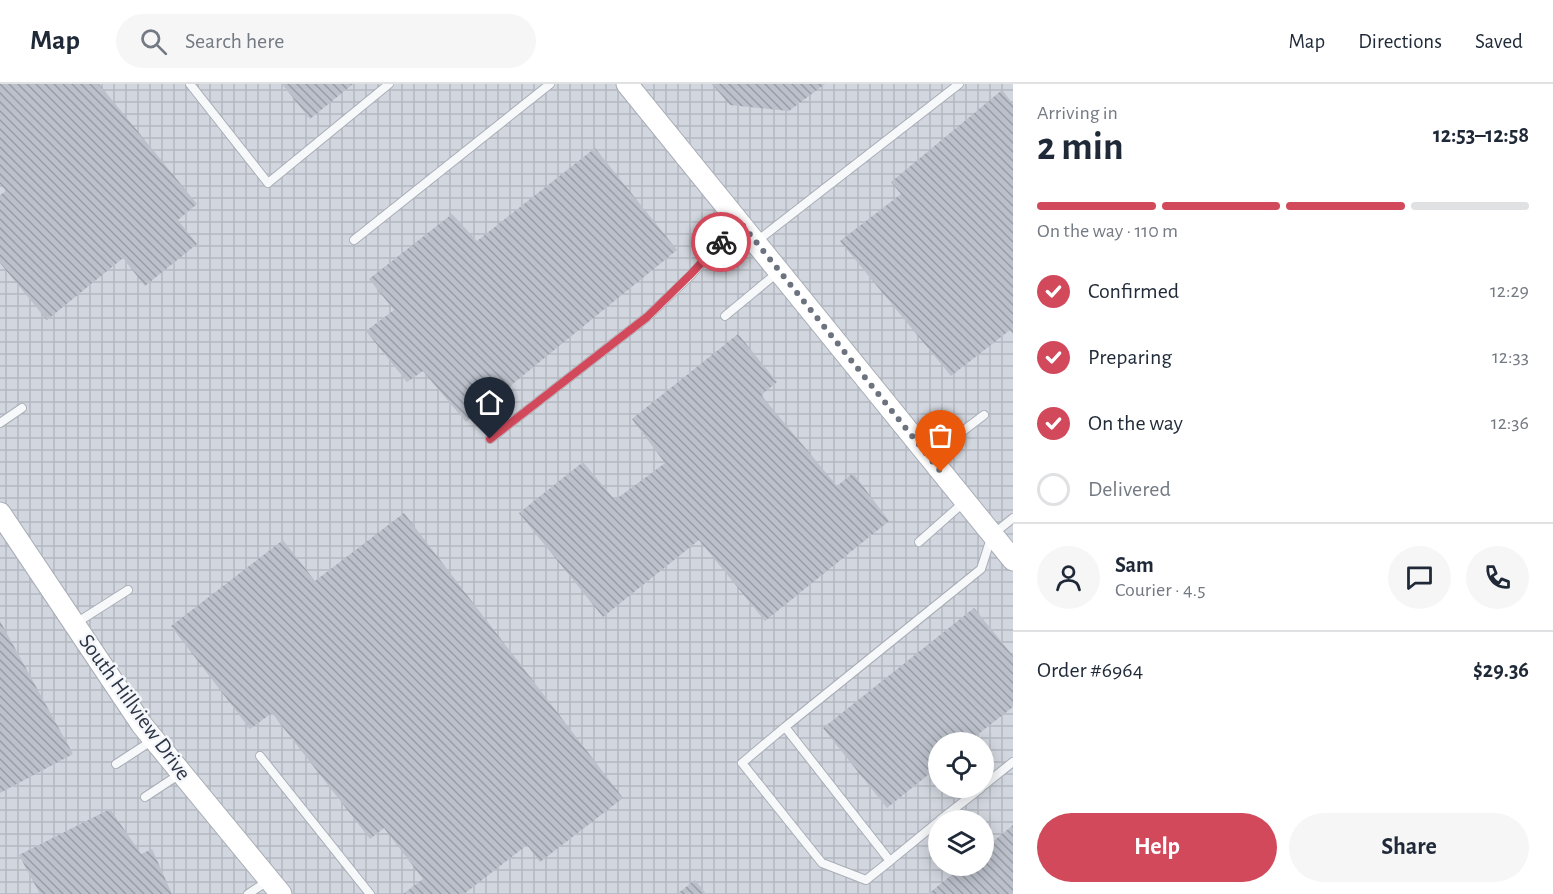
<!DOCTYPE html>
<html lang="en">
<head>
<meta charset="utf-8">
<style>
  body { margin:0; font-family:"Alegreya Sans",sans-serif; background:#f6f6f7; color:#1f2937; height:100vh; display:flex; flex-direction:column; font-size:22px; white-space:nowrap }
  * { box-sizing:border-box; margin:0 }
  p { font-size:20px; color:#747a83 }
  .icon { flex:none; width:33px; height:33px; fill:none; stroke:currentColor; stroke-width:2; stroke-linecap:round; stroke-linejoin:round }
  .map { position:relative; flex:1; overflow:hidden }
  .details { display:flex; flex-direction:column; background:#fff; width:540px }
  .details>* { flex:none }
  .tools { position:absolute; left:928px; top:648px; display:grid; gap:12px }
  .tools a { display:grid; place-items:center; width:66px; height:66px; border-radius:50%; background:#fff; box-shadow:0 3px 15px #0003; font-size:30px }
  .pin { position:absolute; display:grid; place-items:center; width:51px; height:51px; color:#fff; margin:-62px -26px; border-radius:50% 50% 50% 0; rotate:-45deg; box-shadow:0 0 6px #0007 }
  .pin .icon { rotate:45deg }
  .courier { position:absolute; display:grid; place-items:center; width:60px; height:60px; margin:-30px; border:4px solid #d1495b; border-radius:50%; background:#fff; color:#222; box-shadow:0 2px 8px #0007 }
  .headline em { font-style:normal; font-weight:700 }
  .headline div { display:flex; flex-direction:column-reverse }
  .headline { display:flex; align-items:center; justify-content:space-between; height:102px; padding:0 24px }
  h1 { font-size:39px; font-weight:700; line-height:45px }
  .bar { display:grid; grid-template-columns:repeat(4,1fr); gap:9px 6px; align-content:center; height:72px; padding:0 24px }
  .bar i { height:8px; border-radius:4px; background:#e0e1e3 }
  .bar .current { background:#d1495b }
  .bar p { grid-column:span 4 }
  .line { display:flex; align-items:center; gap:15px; padding:0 24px; border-top:2px solid #e0e1e3 }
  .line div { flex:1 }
  .round { display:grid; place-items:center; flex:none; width:63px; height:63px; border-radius:32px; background:#f6f6f7 }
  ol { padding:0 24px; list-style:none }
  li { display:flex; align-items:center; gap:18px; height:66px }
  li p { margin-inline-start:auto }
  li .icon { padding:6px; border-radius:50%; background:#d1495b; color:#fff; stroke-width:4 }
  li:last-child { color:#747a83 }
  li i { width:33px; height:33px; border:3px solid #e0e1e3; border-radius:50% }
  .button { display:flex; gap:12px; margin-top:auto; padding:12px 24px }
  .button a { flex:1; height:69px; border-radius:36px; background:#d1495b; color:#fff; font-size:24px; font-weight:700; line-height:69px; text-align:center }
  .button a+a { background:#f6f6f7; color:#1f2937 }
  header { display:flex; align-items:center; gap:36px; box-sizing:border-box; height:84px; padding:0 30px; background:#fff; border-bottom:2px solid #e0e1e3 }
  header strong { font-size:28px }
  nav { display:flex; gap:33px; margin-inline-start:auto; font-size:21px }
  .search { width:420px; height:54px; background:#f6f6f7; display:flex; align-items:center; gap:15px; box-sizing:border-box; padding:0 21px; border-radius:33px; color:#747a83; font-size:22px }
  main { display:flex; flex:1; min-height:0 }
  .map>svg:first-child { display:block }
  .industrial { fill:url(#industrial-grid); fill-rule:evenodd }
  .building { fill:url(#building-back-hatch) }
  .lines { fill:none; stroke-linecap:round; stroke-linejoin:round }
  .lane-casing { stroke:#a9aeb7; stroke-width:10 }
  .secondary-casing { stroke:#a9aeb7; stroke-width:23 }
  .lane { stroke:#f7f8fa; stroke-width:8 }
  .secondary { stroke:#fff; stroke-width:21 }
  .done { stroke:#6c737f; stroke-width:6; stroke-dasharray:0 10.8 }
  .route { stroke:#d1495b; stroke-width:8 }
  .labels { text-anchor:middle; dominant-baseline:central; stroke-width:5; stroke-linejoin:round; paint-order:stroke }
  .street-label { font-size:22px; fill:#2b3445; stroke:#f4f6f9 }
</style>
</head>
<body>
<header>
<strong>Map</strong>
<div class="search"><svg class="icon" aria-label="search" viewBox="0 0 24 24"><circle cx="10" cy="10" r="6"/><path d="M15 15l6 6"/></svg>Search here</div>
<nav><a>Map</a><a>Directions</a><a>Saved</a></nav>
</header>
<main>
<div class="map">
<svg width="1013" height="810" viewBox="0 0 1013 810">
  <defs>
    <pattern id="industrial-grid" width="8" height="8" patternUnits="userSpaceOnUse" patternTransform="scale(1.5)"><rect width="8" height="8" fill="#d2d6de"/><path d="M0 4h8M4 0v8" fill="none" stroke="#b4b8c0"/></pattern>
    <pattern id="building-back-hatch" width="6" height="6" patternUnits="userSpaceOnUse" patternTransform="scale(1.5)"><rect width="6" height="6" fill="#bbc0ca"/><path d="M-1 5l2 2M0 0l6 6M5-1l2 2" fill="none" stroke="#989da6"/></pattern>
  </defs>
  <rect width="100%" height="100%" fill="#e4e7ec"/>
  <path class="industrial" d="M0,0H1013V810H0ZM939,658H984V704H939ZM939,736H984V782H939Z"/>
  <path class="building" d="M0,0H99L197,120L178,136L197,160L145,202L123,174L47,236L0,179V111L6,107L0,100Z
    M282,0H353L310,35Z
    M712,0H825L789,27L730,21Z
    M1002,6L1013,20V250L1010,246L951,292L840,157L901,110L891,98Z
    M595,64L677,166L466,338L423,287L407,298L366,247L394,226L369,195L452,130L477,157Z
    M738,250L777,298L761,311L837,402L853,389L889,437L765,537L699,456L603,533L519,429L583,378L615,416L665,379L632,335Z
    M404,429L623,714L540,778L527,761L464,810H403L423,795L384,744L370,755L272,629L250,645L171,542L283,456L315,497Z
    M974,524L1013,572V623L968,658H939V682L887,724L823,644Z
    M0,537L73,670L0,709Z
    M110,725L141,770L152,765L172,810H40L19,771Z
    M1013,741V810H928L963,782H984V765Z
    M695,796L706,810H677Z"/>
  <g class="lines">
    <defs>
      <path id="lane" d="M190,0L268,99L389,0
        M354,156L550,0
        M757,157L959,0
        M725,232L777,189
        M0,339L22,324
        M490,355L647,233L691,191L737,140
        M930,372L984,331
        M919,458L963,419
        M76,539L128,506
        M785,643L742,679L822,779L866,796L890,777
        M260,672L370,810
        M116,680L153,656
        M984,701L1013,678
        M145,713L180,690
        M940,736L981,704
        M939,737L890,777L785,643L981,485L992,451L1013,434
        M248,810L268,797"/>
      <path id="secondary" d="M627,0L1013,476
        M0,429L142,641L281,810"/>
    </defs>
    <use href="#lane" class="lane-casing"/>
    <use href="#secondary" class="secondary-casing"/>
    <use href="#lane" class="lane"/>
    <use href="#secondary" class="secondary"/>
  </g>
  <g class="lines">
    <path class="done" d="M721,158L740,138L941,388"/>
    <path class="route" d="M490,355L647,233L691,190L721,158"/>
  </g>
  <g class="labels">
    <g class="street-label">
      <text transform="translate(135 623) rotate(54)">South Hillview Drive</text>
    </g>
  </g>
</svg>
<div class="tools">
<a><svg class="icon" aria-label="locate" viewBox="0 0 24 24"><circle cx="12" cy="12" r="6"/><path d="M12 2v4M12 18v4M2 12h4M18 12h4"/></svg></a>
<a><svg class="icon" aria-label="layers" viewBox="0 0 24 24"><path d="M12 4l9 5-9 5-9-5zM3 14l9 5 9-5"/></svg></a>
</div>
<div class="pin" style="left:941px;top:388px;background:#ea580c"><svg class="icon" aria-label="bag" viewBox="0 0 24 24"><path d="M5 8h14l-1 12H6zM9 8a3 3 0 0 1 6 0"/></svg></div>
<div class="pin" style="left:490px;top:355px;background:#1f2937"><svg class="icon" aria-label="home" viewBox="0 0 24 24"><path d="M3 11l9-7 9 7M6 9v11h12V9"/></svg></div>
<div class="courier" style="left:721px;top:158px"><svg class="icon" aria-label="bike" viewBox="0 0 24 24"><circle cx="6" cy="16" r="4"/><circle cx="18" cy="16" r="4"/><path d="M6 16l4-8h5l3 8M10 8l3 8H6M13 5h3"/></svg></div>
</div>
<section class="details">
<div class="headline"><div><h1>2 min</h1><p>Arriving in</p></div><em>12:53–12:58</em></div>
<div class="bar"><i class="current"></i><i class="current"></i><i class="current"></i><i></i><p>On the way · 110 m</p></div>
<ol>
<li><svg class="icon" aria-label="check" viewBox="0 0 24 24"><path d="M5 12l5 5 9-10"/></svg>Confirmed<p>12:29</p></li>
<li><svg class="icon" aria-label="check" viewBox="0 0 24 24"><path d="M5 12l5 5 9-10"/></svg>Preparing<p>12:33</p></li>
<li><svg class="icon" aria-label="check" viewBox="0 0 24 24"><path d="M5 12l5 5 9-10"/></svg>On the way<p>12:36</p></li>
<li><i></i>Delivered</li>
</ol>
<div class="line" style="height:108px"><a class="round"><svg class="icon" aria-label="person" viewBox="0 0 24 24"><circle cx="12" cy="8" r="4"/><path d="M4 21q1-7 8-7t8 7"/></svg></a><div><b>Sam</b><p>Courier · 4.5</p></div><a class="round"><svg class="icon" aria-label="chat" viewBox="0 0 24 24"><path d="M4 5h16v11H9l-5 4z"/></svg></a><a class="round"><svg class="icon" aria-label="phone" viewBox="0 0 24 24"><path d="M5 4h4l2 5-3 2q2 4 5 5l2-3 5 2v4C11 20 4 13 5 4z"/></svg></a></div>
<div class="line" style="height:78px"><div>Order #6964</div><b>$29.36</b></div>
<div class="button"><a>Help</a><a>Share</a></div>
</section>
</main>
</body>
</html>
